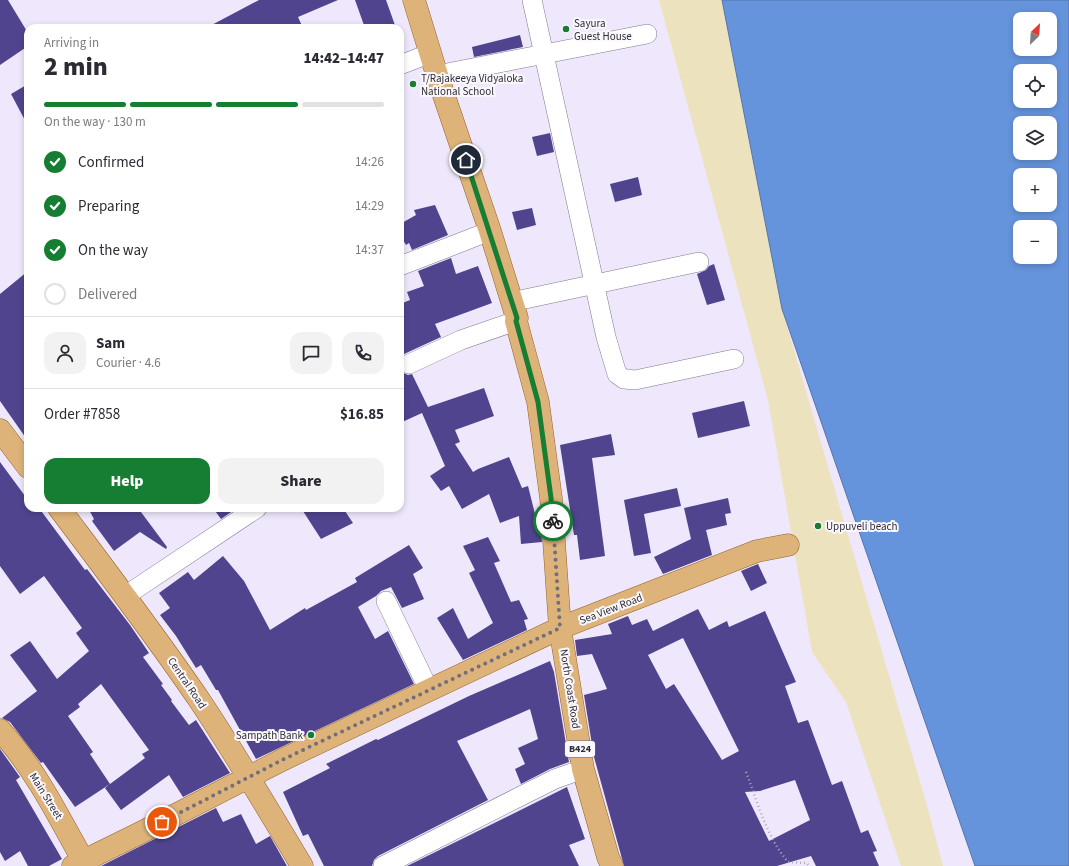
<!DOCTYPE html>
<html lang="en">
<head>
<meta charset="utf-8">
<style>
  body { margin:0; font-family:"Source Sans 3",sans-serif; background:#f2f2f3; color:#2b2b33; height:100vh; display:flex; flex-direction:column; font-size:15px; white-space:nowrap }
  * { box-sizing:border-box; margin:0 }
  p { font-size:13px; color:#7c7c81 }
  .icon { flex:none; width:22px; height:22px; fill:none; stroke:currentColor; stroke-width:2; stroke-linecap:round; stroke-linejoin:round }
  .map { position:relative; flex:1; overflow:hidden }
  .side { position:absolute; left:24px; top:24px; width:380px; height:488px; display:flex; flex-direction:column; background:#fff; border-radius:12px; box-shadow:0 2px 6px #0003 }
  .side>* { flex:none }
  .needle { width:26px; rotate:25deg }
  .tools { position:absolute; left:1013px; top:12px; display:grid; gap:8px }
  .tools a { display:grid; place-items:center; width:44px; height:44px; border-radius:8px; background:#fff; box-shadow:0 2px 6px #0003; font-size:20px }
  .pin { position:absolute; display:grid; place-items:center; width:34px; height:34px; color:#fff; margin:-17px; border:2px solid #fff; border-radius:50%; box-shadow:0 1px 4px #0007 }
  .courier { position:absolute; display:grid; place-items:center; width:40px; height:40px; margin:-20px; border:3px solid #157e32; border-radius:50%; background:#fff; color:#222; box-shadow:0 1px 5px #0007 }
  .head em { font-style:normal; font-weight:800 }
  .head div { display:flex; flex-direction:column-reverse }
  .head { display:flex; align-items:center; justify-content:space-between; height:68px; padding:0 20px }
  h1 { font-size:26px; font-weight:800; line-height:30px }
  .bar { display:grid; grid-template-columns:repeat(4,1fr); gap:6px 4px; align-content:center; height:48px; padding:0 20px }
  .bar i { height:5px; border-radius:3px; background:#e1e1e2 }
  .bar .selected { background:#157e32 }
  .bar p { grid-column:span 4 }
  .line { display:flex; align-items:center; gap:10px; padding:0 20px; border-top:1px solid #e1e1e2 }
  .line div { flex:1 }
  .round { display:grid; place-items:center; flex:none; width:42px; height:42px; border-radius:12px; background:#f2f2f3 }
  ol { padding:0 20px; list-style:none }
  li { display:flex; align-items:center; gap:12px; height:44px }
  li p { margin-inline-start:auto }
  li .icon { padding:4px; border-radius:50%; background:#157e32; color:#fff; stroke-width:4 }
  li:last-child { color:#7c7c81 }
  li i { width:22px; height:22px; border:2px solid #e1e1e2; border-radius:50% }
  .button { display:flex; gap:8px; margin-top:auto; padding:8px 20px }
  .button a { flex:1; height:46px; border-radius:12px; background:#157e32; color:#fff; font-size:16px; font-weight:800; line-height:46px; text-align:center }
  .button a+a { background:#f2f2f3; color:#2b2b33 }
  .map>svg:first-child { display:block }
  .sand { fill:#ece2bd }
  .water { fill:#6594dc; stroke:#5575aa; fill-rule:evenodd }
  .building { fill:#51448f; fill-rule:evenodd }
  .lines { fill:none; stroke-linecap:round; stroke-linejoin:round }
  .minor-casing { stroke:#81798f; stroke-width:20 }
  .major-casing { stroke:#926329; stroke-width:23 }
  .path { stroke:#afa9b9; stroke-width:2.5; stroke-dasharray:1 3; stroke-linecap:butt }
  .minor { stroke:#fff; stroke-width:19 }
  .major { stroke:#deb37a; stroke-width:22 }
  .done { stroke:#726e7b; stroke-width:4; stroke-dasharray:0 7.2 }
  .route { stroke:#157e32; stroke-width:5 }
  .poi-dot { fill:#157e32; stroke:#faf8fd; stroke-width:1.5 }
  .labels { text-anchor:middle; dominant-baseline:central; stroke-width:4; stroke-linejoin:round; paint-order:stroke }
  .shield { fill:#faf8fd; stroke:#6c6971; stroke-width:1 }
  .shield-label { font-size:10px; font-weight:bold; fill:#2f2c35 }
  .poi-label { font-size:11px; fill:#2f2c35; stroke:#faf8fd; text-anchor:start }
  .street-label { font-size:11px; fill:#2f2c35; stroke:#faf8fd }
</style>
</head>
<body>
<div class="map">
<svg width="1069" height="866" viewBox="0 0 1069 866">
  <rect width="100%" height="100%" fill="#efe8fc"/>
  <path class="sand" d="M659,0H722L782,309L926,802L943,866H901L846,702L812,652L768,400Z"/>
  <path class="water" d="M722,0H1069V866H975L782,309ZM1020,19H1050V49H1020ZM1020,71H1050V101H1020ZM1020,123H1050V153H1020ZM1020,175H1050V205H1020ZM1020,227H1050V257H1020Z"/>
  <path class="building" d="M0,0H8L28,33V46L0,65Z
    M259,0H338L298,17L303,28H206Z
    M355,0H386L396,28H365Z
    M520,35L523,47L474,57L472,47Z
    M28,84V126L11,94Z
    M550,133L554,152L537,156L532,137Z
    M638,177L642,195L615,202L610,184Z
    M435,205L448,235L412,250L409,243L406,245L400,235V224L416,215L414,210Z
    M532,208L536,225L517,230L512,212Z
    M451,258L456,274L478,266L492,303L435,324L441,337L404,354L400,358V304L410,300L407,292L424,286L418,271Z
    M714,264L725,300L707,305L697,274L706,270L709,266Z
    M28,271V441L0,401V294Z
    M400,370L403,373L408,375L412,374L428,407L484,388L494,416L455,430L460,442L455,444L473,472L478,469L509,457L522,488L528,486L537,522H540L542,542L521,544L519,516L500,523L489,494L462,509L449,486L441,491L430,476L445,466L422,413L400,423Z
    M744,401L750,426L698,438L692,413Z
    M611,434L615,455L592,458L605,556L580,560L577,535H574L560,445Z
    M0,462L28,500V508H39L85,570L87,569L130,625L149,653L143,657L163,684L161,685L172,700L171,701L189,725L196,720L230,773L183,797L169,775L121,810L105,788L110,784L75,807L43,762L41,763L10,722L2,718L37,691L10,655L30,641L57,679L89,651L76,633L82,628L44,576L20,594L0,566ZM101,684L149,750L142,754L145,758L110,784L90,754L93,752L68,716L80,707L78,704Z
    M677,488L681,506L644,514L651,553L634,556L624,500Z
    M728,498L731,513L725,514L727,525L706,530L712,555L663,574L654,557L691,539L684,508Z
    M88,508H138L167,547L166,549L140,532L114,551L92,521L94,519Z
    M213,508H237L221,519Z
    M301,508H343L353,523L321,539Z
    M488,537L500,561L494,563L511,602L519,600L528,619L524,620L527,630L463,660L437,618L453,608L468,639L493,623L469,573L475,570L463,546Z
    M409,545L423,568L413,574L424,599L402,608L391,587L381,591L376,596L358,607L375,639L388,631L414,684L256,759L218,690H216L201,665L196,668L176,636L160,615L170,608L159,593L188,572L194,580L223,556L244,581L270,630L305,608L306,610L357,582L355,578Z
    M758,564L767,583L751,591L741,571Z
    M698,609L709,630L727,621L729,627L765,611L796,682L785,686L798,723L808,720L832,785L842,781L861,833L868,830L877,851L873,852L879,866H816L811,856L777,866H624L594,757L584,695L607,689L592,654L577,656L575,640L612,634L608,624L628,616L632,625L647,619L653,631ZM683,638L739,751L722,760L674,684L666,689L648,655ZM795,780L810,820L769,841L745,792L760,791Z
    M550,661L554,672L569,762L550,769L521,784L515,769L525,764L518,748L538,739L530,709L457,741L488,800L378,856L374,860L372,866H324L308,834L303,836L283,792L330,768L326,764L376,739L378,740L469,696Z
    M0,749L20,777L16,780L62,859L49,866H28L20,851L5,861L0,852Z
    M567,787L585,839L569,845L579,866H407Z
    M216,808L223,822L241,814L256,844L270,836L287,866H101Z"/>
  <g class="lines">
    <defs>
      <path id="minor" d="M532,0L606,337L617,374L624,379L635,380L734,359
        M400,65L431,53
        M437,75L647,34
        M400,266L490,231
        M511,302L699,262
        M409,364L461,340L516,321
        M125,596L257,508
        M386,601L429,690
        M383,866L519,797L555,779L583,769"/>
      <path id="major" d="M414,0L437,75L490,231L517,318L516,321L538,402L551,498L560,628L583,769L608,857L612,866
        M0,430L28,467
        M59,508C107,572 155,635 200,701C236,755 269,811 302,866
        M0,730C36,770 60,819 86,866
        M73,866L140,833L284,759L560,628L757,551L788,545"/>
    </defs>
    <use href="#minor" class="minor-casing"/>
    <use href="#major" class="major-casing"/>
    <path class="path" d="M746,772C758,803 766,836 788,862L807,863L809,866"/>
    <use href="#minor" class="minor"/>
    <use href="#major" class="major"/>
  </g>
  <g class="lines">
    <path class="done" d="M162,822L284,759L560,628L553,521"/>
    <path class="route" d="M466,160L517,318L516,321L538,402L551,498L553,521"/>
  </g>
  <g class="poi-dot">
    <circle cx="566" cy="29" r="4"/>
    <circle cx="413" cy="84" r="4"/>
    <circle cx="818" cy="526" r="4"/>
    <circle cx="311" cy="735" r="4"/>
  </g>
  <g class="labels">
    <rect class="shield" x="565" y="741" width="30" height="16" rx="3"/>
    <g class="shield-label">
      <text x="580" y="749">B424</text>
    </g>
    <g class="poi-label">
      <text x="574" y="23">Sayura<tspan x="574" dy="13">Guest House</tspan></text>
      <text x="421" y="78">T/Rajakeeya Vidyaloka<tspan x="421" dy="13">National School</tspan></text>
      <text x="826" y="526">Uppuveli beach</text>
      <text x="303" y="735" text-anchor="end">Sampath Bank</text>
    </g>
    <g class="street-label">
      <text transform="translate(611 609) rotate(-21)">Sea View Road</text>
      <text transform="translate(187 683) rotate(56)">Central Road</text>
      <text transform="translate(570 689) rotate(81)">North Coast Road</text>
      <text transform="translate(46 796) rotate(58)">Main Street</text>
    </g>
  </g>
</svg>
<div class="tools">
<a><svg class="needle" viewBox="-14 -14 28 28"><path d="M0-13l5 13h-10z" fill="#e53935"/><path d="M0 13l5-13h-10z" fill="#7c7c81"/></svg></a>
<a><svg class="icon" aria-label="locate" viewBox="0 0 24 24"><circle cx="12" cy="12" r="6"/><path d="M12 2v4M12 18v4M2 12h4M18 12h4"/></svg></a>
<a><svg class="icon" aria-label="layers" viewBox="0 0 24 24"><path d="M12 4l9 5-9 5-9-5zM3 14l9 5 9-5"/></svg></a>
<a>+</a>
<a>−</a>
</div>
<div class="pin" style="left:162px;top:822px;background:#ea580c"><svg class="icon" aria-label="bag" viewBox="0 0 24 24"><path d="M5 8h14l-1 12H6zM9 8a3 3 0 0 1 6 0"/></svg></div>
<div class="pin" style="left:466px;top:160px;background:#1f2937"><svg class="icon" aria-label="home" viewBox="0 0 24 24"><path d="M3 11l9-7 9 7M6 9v11h12V9"/></svg></div>
<div class="courier" style="left:553px;top:521px"><svg class="icon" aria-label="bike" viewBox="0 0 24 24"><circle cx="6" cy="16" r="4"/><circle cx="18" cy="16" r="4"/><path d="M6 16l4-8h5l3 8M10 8l3 8H6M13 5h3"/></svg></div>
<section class="side">
<div class="head"><div><h1>2 min</h1><p>Arriving in</p></div><em>14:42–14:47</em></div>
<div class="bar"><i class="selected"></i><i class="selected"></i><i class="selected"></i><i></i><p>On the way · 130 m</p></div>
<ol>
<li><svg class="icon" aria-label="check" viewBox="0 0 24 24"><path d="M5 12l5 5 9-10"/></svg>Confirmed<p>14:26</p></li>
<li><svg class="icon" aria-label="check" viewBox="0 0 24 24"><path d="M5 12l5 5 9-10"/></svg>Preparing<p>14:29</p></li>
<li><svg class="icon" aria-label="check" viewBox="0 0 24 24"><path d="M5 12l5 5 9-10"/></svg>On the way<p>14:37</p></li>
<li><i></i>Delivered</li>
</ol>
<div class="line" style="height:72px"><a class="round"><svg class="icon" aria-label="person" viewBox="0 0 24 24"><circle cx="12" cy="8" r="4"/><path d="M4 21q1-7 8-7t8 7"/></svg></a><div><b>Sam</b><p>Courier · 4.6</p></div><a class="round"><svg class="icon" aria-label="chat" viewBox="0 0 24 24"><path d="M4 5h16v11H9l-5 4z"/></svg></a><a class="round"><svg class="icon" aria-label="phone" viewBox="0 0 24 24"><path d="M5 4h4l2 5-3 2q2 4 5 5l2-3 5 2v4C11 20 4 13 5 4z"/></svg></a></div>
<div class="line" style="height:52px"><div>Order #7858</div><b>$16.85</b></div>
<div class="button"><a>Help</a><a>Share</a></div>
</section>
</div>
</body>
</html>
